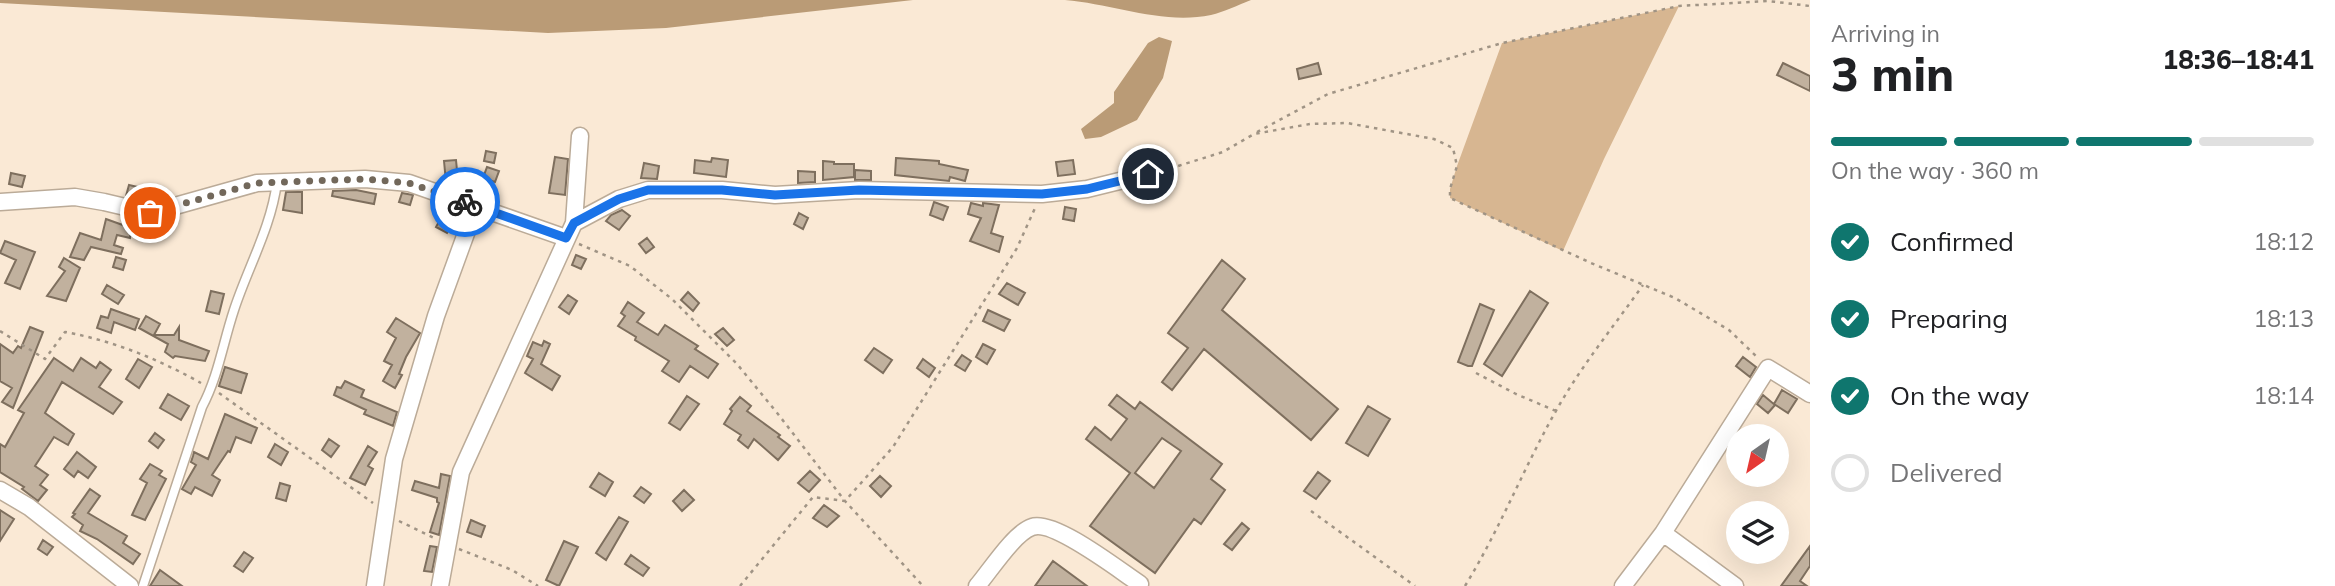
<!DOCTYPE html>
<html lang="en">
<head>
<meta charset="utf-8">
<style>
  body { margin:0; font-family:Mulish,sans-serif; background:#f6f6f6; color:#202124; height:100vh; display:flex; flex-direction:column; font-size:26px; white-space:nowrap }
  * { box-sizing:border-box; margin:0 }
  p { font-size:23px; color:#757577 }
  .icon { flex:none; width:38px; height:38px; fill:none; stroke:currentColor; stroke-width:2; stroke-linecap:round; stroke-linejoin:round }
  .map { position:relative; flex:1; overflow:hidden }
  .drawer { display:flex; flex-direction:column; background:#fff; width:525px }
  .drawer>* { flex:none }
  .needle { width:46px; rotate:214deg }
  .tools { position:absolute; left:1726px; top:424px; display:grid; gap:14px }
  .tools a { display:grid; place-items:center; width:63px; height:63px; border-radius:50%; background:#fff; box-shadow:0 7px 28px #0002; font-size:35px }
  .pin { position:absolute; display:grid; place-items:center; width:60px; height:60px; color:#fff; margin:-30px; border:4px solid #fff; border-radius:50%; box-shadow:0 2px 7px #0007 }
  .courier { position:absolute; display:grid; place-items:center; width:70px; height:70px; margin:-35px; border:5px solid #1a73e8; border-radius:50%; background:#fff; color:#222; box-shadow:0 2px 9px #0007 }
  .headline em { font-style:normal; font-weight:800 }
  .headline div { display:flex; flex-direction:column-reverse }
  .headline { display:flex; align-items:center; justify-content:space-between; height:119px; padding:0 21px }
  h1 { font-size:46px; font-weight:800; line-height:52px }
  .bar { display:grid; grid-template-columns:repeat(4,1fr); gap:10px 7px; align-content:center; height:84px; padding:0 21px }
  .bar i { height:9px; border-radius:5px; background:#e0e0e0 }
  .bar .on { background:#0f766e }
  .bar p { grid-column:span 4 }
  ol { padding:0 21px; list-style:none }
  li { display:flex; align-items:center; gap:21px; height:77px }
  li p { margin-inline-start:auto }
  li .icon { padding:7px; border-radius:50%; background:#0f766e; color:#fff; stroke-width:4 }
  li:last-child { color:#757577 }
  li i { width:38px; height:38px; border:4px solid #e0e0e0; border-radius:50% }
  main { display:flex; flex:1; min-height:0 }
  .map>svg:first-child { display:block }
  .forest { fill:#d7b691 }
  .water { fill:#ba9b76 }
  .building { fill:#c1b19e; stroke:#7e6f5e; stroke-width:2; fill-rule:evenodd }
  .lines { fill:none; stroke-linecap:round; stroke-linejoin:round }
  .service-casing { stroke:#bbab98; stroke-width:11 }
  .minor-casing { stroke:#bbab98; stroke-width:19 }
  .path { stroke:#a09485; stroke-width:2.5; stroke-dasharray:3.5 5; stroke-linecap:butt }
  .service { stroke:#fff; stroke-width:8 }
  .minor { stroke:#fff; stroke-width:16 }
  .done { stroke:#72685b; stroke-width:7; stroke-dasharray:0 12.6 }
  .route { stroke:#1a73e8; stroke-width:9 }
</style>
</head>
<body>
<main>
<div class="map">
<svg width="1810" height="586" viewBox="0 0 1810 586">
  <rect width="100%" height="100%" fill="#fae9d5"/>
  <path class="forest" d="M1679,6L1604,159L1563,251L1450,198V189L1457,166L1502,43Z"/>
  <path class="water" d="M0,0H913L666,28L548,33L0,3Z
    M1065,0H1251C1238,5 1224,12 1211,15C1162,25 1114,4 1065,0Z
    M1159,37L1172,41L1163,78L1137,120L1101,137L1085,139L1081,129L1114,103V92L1148,43Z"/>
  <path class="building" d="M1318,63L1321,74L1299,79L1297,69Z
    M1783,63L1810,76V91L1777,75Z
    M486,151L496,153L494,163L484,161Z
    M555,157L568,159L565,195L549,193Z
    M712,158L728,160L726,177L694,173L695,160L711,162Z
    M896,158L939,161V164L968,170L965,181L950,177L949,181L895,175Z
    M456,160L458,181L446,182L444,161Z
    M1073,160L1075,174L1058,176L1056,162Z
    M823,161L834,162V164H854V177L823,180Z
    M644,163L659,166L657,179L641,178Z
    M487,167L499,171L495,182L483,178Z
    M855,170L871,171V180H855Z
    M798,171L815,172V182L798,183Z
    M11,173L25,176L22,187L9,184Z
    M129,185L142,188L139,199L126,196Z
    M356,190L376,194L374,204L332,196L333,191Z
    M286,192H302V213L283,210Z
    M402,193L413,195L410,205L399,202Z
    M934,202L948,207L943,220L930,215Z
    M971,203L983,206V203L999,205L991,233L1003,237L999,252L970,241L981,218L968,214Z
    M1065,207L1076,209L1074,221L1063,219Z
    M622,210L630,216L619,230L606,221L611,215Z
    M799,213L808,218L803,229L794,224Z
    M442,216L453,221L447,233L436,227Z
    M106,219L131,228L130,238L117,235L114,245L123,248L121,254L91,247L84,260L70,257L80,233L101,240Z
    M647,238L654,247L646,253L639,244Z
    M5,241L35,252L20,289L5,283L16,260L0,253Z
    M576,255L586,259L581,269L572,265Z
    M116,257L126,260L123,270L113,267Z
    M64,258L80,268L66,301L47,296L65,271L59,267Z
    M1222,260L1245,279L1222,310L1338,409L1311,440L1204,349L1172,390L1162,382L1188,348L1168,333Z
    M1007,283L1025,293L1018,305L999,294Z
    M107,285L124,295L118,304L102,294Z
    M211,291L224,294L219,314L206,311Z
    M1530,291L1548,303L1502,376L1484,364Z
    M688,292L699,303L693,311L681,300Z
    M568,295L577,301L569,314L559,307Z
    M628,302L644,313L637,322L658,335L665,325L698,346L695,349L718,364L708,378L690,366L679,382L662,371L669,361L635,340L636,337L618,326L625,316L621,313Z
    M1480,304L1494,310L1472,366H1468L1458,362Z
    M111,309L139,319L135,330L114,322L111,333L97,328L101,316L108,318Z
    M988,310L1010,320L1004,331L983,321Z
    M146,316L160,324L154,335H174L179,327V340L209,351L205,361L175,356L173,358L165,352L168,344L139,328Z
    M396,318L420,333L406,357L399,374L402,375L395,388L383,381L392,365L384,361L396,338L387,332Z
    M30,327L43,332L13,408L2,402L12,388L0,381V344L13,353L18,346L21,348Z
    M723,328L734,340L727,346L715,334Z
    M544,341L550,344L541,364L560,376L552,390L525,373L533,359L527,356L533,342L542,346Z
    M983,344L995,350L987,364L976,357Z
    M874,348L892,360L883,373L865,360Z
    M962,355L971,361L965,371L955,365Z
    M1743,357L1756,367L1750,377L1736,366Z
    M54,358L73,371L81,358L96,368L100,362L111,370L99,387L122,402L113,414L62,382L45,413L74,434L68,445L54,437L35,466L48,475L40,485L47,490L38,501L22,489L24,487L0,472V444L5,447L24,413L18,410Z
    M138,359L152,367L139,388L126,379Z
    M923,359L935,368L929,377L917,368Z
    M225,367L247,374L241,393L219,386Z
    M345,381L364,390L361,397L397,412L393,426L364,414L366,410L334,395L337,387L341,388Z
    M1782,390L1797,399L1788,413L1774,404Z
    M168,394L189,406L181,420L160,408Z
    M1117,395L1135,409L1140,402L1222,464L1211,479L1225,490L1201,524L1194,519L1155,573L1090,526L1130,473L1086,439L1095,427L1111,440L1127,419L1109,405ZM1162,438L1181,451L1154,488L1135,473Z
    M1763,395L1775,405L1768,413L1757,404Z
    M687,396L699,404L680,430L669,423Z
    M740,397L751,406L747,411L780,435L778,437L790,446L778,460L754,439L748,448L738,440L741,435L724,424L732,411L730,409Z
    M1368,406L1390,419L1368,456L1346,443Z
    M225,414L257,428L251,443L236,437L230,452L228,451L212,475L220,480L212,496L195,487L191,494L182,489L196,465L191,462L193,456L194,452L208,459Z
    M155,433L164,440L158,448L149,441Z
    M329,439L339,446L331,457L322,450Z
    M275,444L288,452L281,465L268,457Z
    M368,446L377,452L368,466L373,469L365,485L350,478Z
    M77,452L96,467L88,478L78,471L74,477L64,469Z
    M150,464L162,471L159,475L166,479L145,520L132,515L147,483L140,479Z
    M810,471L820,480L809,492L798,483Z
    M1318,472L1330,481L1316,499L1304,491Z
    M599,473L613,482L605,496L590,487Z
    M441,474L450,476L439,535L430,532L439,503L437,502V498L412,490L415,481L439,488Z
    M880,476L891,486L881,497L870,486Z
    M280,483L290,486L286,501L276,498Z
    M641,487L651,494L644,503L634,496Z
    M90,489L100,496L88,513L127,536L123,543L140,554L133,564L97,539L80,531L83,525L72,517L75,514L73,513Z
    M684,490L694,500L682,511L673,501Z
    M824,505L839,516L827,527L813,518Z
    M0,510L14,519L0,541Z
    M619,517L628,522L606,560L596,553Z
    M471,520L485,526L481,537L467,532Z
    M1242,523L1249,529L1232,550L1224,544Z
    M43,540L53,547L47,555L38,549Z
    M564,541L578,547L559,586L546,580Z
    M430,546L437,547L432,572L424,571Z
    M1810,546V566L1800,581L1807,586H1781Z
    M244,552L253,558L243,572L234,566Z
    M631,555L649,568L643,576L625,564Z
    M1053,561L1087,586H1035Z
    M160,570L182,586H150Z"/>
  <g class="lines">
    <defs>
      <path id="service" d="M143,586L202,407C218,377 223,343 234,310C248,267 271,228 277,182"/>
      <path id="minor" d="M0,202L75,197L104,202L159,215
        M150,213L257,183L365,179L409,183L566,238
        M574,223L580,136
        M0,490L29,507L130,586
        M1663,533L1735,586
        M375,586L394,459L436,316L476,206
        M440,586L461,472L574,223L619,199L648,190H722L775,195L859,190L1042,194L1087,189L1148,174
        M977,586C990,571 1014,533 1032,527C1054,519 1120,571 1140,584
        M1623,586L1663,533L1768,368L1810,394"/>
    </defs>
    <use href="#service" class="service-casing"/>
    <use href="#minor" class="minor-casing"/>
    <path class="path" d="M1257,132L1328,94L1502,43L1679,6L1768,1L1810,6
      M1162,171L1223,152L1254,134L1310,124L1347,123L1434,139L1453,148L1457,166L1450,189V198L1591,263L1675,298L1729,330L1758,358
      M579,244L630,266L672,299L737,364L778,414L845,501L923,586
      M0,331L45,359L65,332C114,341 158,359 201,383
      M1476,373L1516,394L1556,411
      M219,393L373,503
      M1311,511L1415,586
      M399,521L434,538
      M459,549L512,570L538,586
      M740,586L813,497L845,501L893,447L1017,248L1036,206
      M1465,586C1500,529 1524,467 1557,409C1582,365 1614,326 1643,285"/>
    <use href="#service" class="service"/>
    <use href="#minor" class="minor"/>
  </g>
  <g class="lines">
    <path class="done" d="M150,213L257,183L365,179L409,183L465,202"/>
    <path class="route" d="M465,202L566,238L574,223L619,199L648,190H722L775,195L859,190L1042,194L1087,189L1148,174"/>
  </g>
</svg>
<div class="tools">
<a><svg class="needle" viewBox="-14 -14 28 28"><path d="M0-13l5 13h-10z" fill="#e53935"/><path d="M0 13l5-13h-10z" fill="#757577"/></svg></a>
<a><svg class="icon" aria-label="layers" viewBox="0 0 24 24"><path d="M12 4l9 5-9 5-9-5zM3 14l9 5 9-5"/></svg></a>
</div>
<div class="pin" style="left:150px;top:213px;background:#ea580c"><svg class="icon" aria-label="bag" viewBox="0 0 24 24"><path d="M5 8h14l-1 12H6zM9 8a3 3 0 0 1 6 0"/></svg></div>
<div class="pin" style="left:1148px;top:174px;background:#1f2937"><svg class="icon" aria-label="home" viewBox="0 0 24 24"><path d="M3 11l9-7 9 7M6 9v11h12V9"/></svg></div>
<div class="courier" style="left:465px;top:202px"><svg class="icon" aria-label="bike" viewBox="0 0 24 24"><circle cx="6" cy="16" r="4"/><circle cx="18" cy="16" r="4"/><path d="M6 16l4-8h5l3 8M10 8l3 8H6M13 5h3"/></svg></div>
</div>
<section class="drawer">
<div class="headline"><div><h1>3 min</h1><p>Arriving in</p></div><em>18:36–18:41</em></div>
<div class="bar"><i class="on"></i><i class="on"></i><i class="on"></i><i></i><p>On the way · 360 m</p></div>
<ol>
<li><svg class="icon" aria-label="check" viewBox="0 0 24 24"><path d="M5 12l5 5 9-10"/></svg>Confirmed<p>18:12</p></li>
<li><svg class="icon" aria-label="check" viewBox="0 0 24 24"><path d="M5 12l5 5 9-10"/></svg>Preparing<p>18:13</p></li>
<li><svg class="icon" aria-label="check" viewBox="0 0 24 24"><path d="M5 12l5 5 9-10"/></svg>On the way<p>18:14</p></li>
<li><i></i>Delivered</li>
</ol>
</section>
</main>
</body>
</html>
